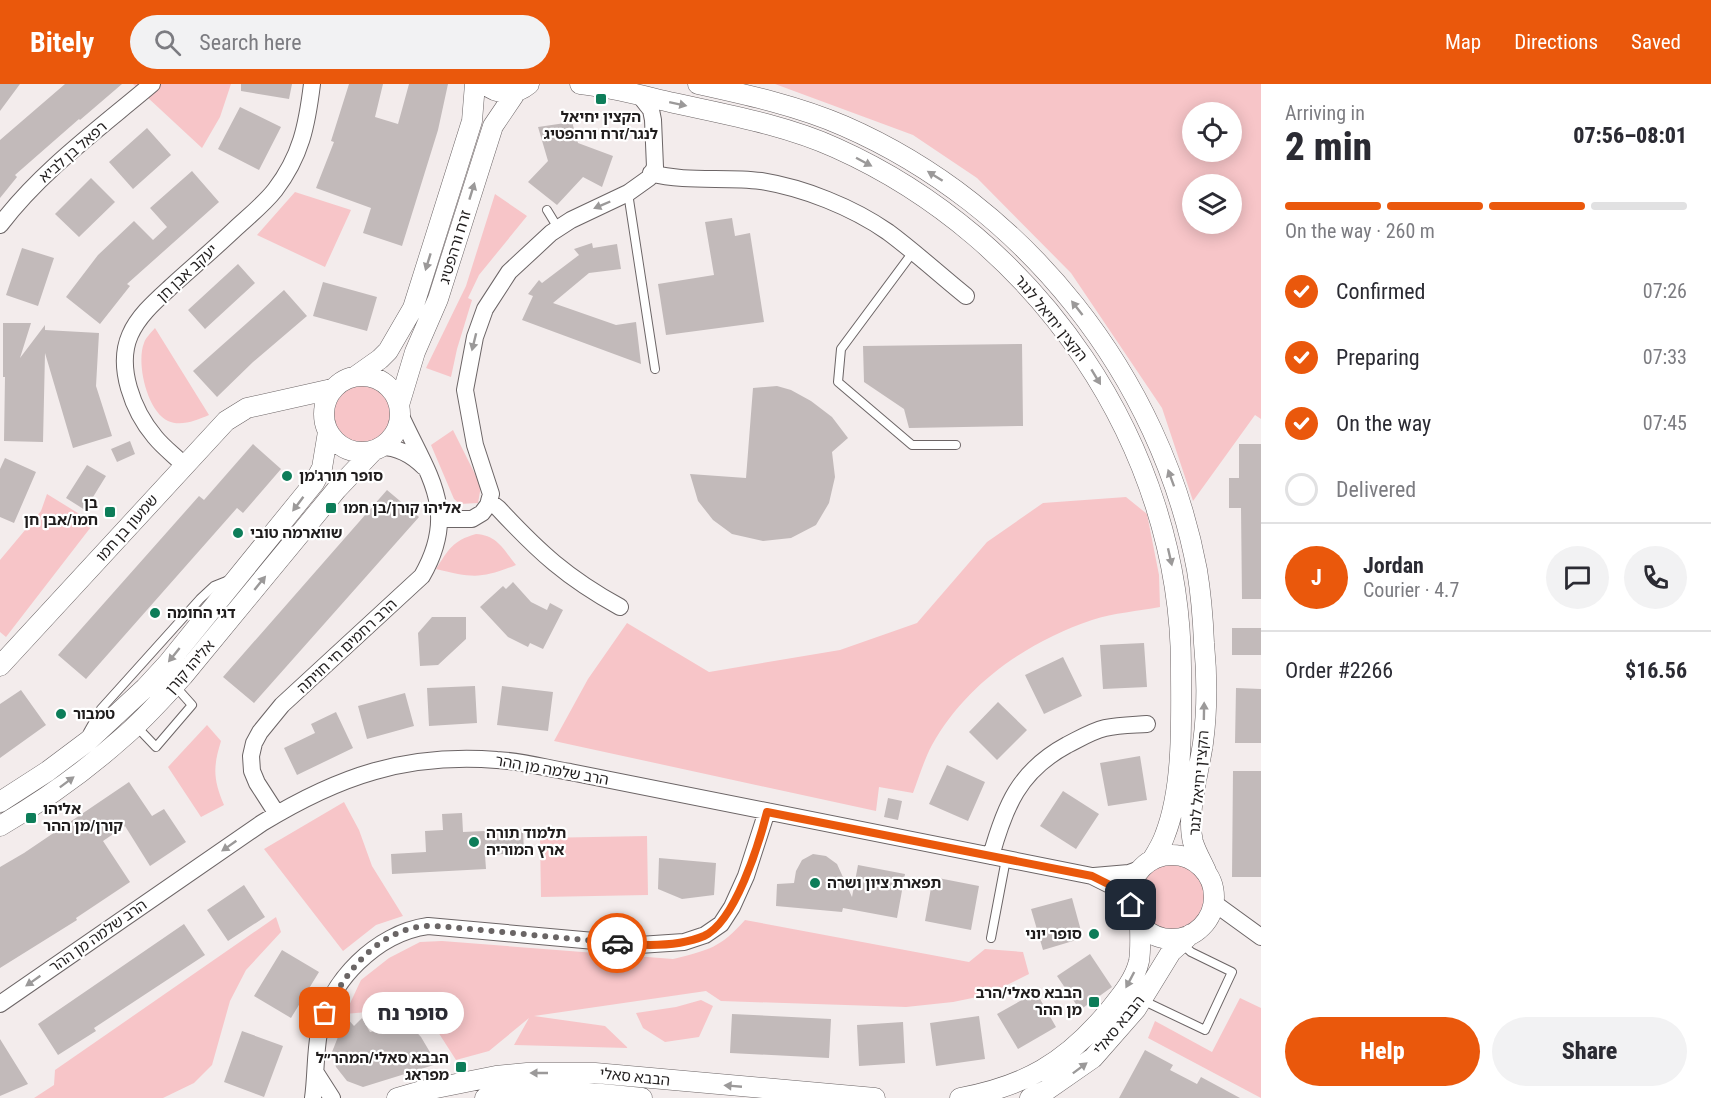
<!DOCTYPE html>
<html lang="en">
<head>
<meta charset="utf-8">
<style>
  body { margin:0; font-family:"Roboto Condensed","Noto Sans Hebrew",sans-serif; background:#f2f2f3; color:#2b2b33; height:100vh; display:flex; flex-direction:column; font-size:22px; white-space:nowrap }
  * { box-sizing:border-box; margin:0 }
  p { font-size:20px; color:#7c7c81 }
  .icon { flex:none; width:33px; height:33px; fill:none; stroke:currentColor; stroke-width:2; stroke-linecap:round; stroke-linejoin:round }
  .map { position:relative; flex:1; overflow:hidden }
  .side { display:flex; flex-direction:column; background:#fff; width:450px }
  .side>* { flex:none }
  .buttons { position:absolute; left:1182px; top:18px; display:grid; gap:12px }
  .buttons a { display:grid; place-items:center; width:60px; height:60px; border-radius:50%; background:#fff; box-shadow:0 3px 15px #0003; font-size:30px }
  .pin { position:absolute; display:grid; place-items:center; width:51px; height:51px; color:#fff; margin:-26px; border-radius:12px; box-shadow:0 3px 9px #0006 }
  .courier { position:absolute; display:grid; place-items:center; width:60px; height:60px; margin:-30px; border:4px solid #ea580c; border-radius:50%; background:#fff; color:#222; box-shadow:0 2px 8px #0007 }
  .bubble { position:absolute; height:42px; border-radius:21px; background:#fff; box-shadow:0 3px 15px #0003; font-size:20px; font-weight:800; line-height:42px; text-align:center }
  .head em { font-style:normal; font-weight:800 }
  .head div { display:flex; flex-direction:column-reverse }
  .head { display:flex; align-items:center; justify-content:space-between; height:102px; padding:0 24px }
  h1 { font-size:39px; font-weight:800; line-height:45px }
  .bar { display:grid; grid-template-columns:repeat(4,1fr); gap:9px 6px; align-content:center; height:72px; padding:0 24px }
  .bar i { height:8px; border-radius:4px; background:#e1e1e2 }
  .bar .selected { background:#ea580c }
  .bar p { grid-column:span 4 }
  .line { display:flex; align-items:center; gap:15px; padding:0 24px; border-top:2px solid #e1e1e2 }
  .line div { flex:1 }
  .round { display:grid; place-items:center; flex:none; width:63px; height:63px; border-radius:32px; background:#f2f2f3 }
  ol { padding:0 24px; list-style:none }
  li { display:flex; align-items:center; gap:18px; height:66px }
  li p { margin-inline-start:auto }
  li .icon { padding:6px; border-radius:50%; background:#ea580c; color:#fff; stroke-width:4 }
  li:last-child { color:#7c7c81 }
  li i { width:33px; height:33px; border:3px solid #e1e1e2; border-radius:50% }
  .button { display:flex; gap:12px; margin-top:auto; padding:12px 24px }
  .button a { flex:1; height:69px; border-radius:36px; background:#ea580c; color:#fff; font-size:24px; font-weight:800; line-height:69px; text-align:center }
  .button a+a { background:#f2f2f3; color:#2b2b33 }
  header { display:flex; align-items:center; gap:36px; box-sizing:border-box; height:84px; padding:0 30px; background:#ea580c; color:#fff }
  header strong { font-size:28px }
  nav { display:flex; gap:33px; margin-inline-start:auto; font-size:21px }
  .search { width:420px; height:54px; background:#f2f2f3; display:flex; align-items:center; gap:15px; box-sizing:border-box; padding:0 21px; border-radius:33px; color:#7c7c81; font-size:22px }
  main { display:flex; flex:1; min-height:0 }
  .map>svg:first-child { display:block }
  .green { fill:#f7c5c8; fill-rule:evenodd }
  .building { fill:#c2baba }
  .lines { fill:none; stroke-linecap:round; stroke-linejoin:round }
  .service-casing { stroke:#6c6566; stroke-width:10 }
  .minor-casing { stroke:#6c6566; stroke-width:18 }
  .tertiary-casing { stroke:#6c6566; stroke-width:21 }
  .service { stroke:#fff; stroke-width:8 }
  .minor { stroke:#fff; stroke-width:16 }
  .tertiary { stroke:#fff; stroke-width:20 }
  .oneway { fill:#9b9999 }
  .done { stroke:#6a6565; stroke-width:6; stroke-dasharray:0 10.8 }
  .route { stroke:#ea580c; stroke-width:8 }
  .poi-dot { fill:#0d7d59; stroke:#fff; stroke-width:2 }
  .labels { text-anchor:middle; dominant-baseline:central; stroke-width:4.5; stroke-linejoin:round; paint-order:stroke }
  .poi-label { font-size:15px; font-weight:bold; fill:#201d1d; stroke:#fff; text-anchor:start }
  .street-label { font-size:15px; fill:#201d1d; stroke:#fff }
</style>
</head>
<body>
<header>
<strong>Bitely</strong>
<div class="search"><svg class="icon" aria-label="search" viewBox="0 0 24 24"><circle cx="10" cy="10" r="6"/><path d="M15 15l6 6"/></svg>Search here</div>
<nav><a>Map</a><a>Directions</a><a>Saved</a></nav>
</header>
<main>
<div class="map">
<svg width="1261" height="1014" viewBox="0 0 1261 1014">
  <rect width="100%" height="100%" fill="#f3ecec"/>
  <path class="green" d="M133,0H231L220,33L202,64Z
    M775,0H1261V335L1255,331L1193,417L1162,324L1071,189L977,94L913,51ZM1192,28H1232V68H1192ZM1192,100H1232V140H1192Z
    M295,108L351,126L325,183L257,151Z
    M495,110L527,132L479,191L468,214L472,216L457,265L451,293L426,284L466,202Z
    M155,244L209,331C197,336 181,343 168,337C147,327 136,279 144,259C146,253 151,249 155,244Z
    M331 330a31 31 0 1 1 62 0a31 31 0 1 1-62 0Z
    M453,346L481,402L478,419L460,420L454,415L431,361Z
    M47,410L94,439L6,553L0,548V476L41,427Z
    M1126,413L1147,430L1159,491L1160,523C1138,527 1114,529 1092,536C1027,558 966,600 932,661C924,676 919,693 913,709L879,703L876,727L554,657L588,595L627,539L709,588L840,566L917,539L987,458L1043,419Z
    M476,450C497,451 504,466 516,481C481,495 473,494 436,485C449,465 452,457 476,450Z
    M207,641L221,657C213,683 213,695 224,721L201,733L168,683Z
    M344,718L359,746L372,782L403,832L376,841L343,867L264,765Z
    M647,752L648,811L541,813L540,754Z
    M1136 813a36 36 0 1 1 72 0a36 36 0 1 1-72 0Z
    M276,833L281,848L246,886L230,917L212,981L194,999L163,1014H34L54,1001L55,986Z
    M745,836L969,878L985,865L1023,868L1029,890L987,911L953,918L906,923L721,917L706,907L534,932L605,942L628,964L514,961L529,934L489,967L456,976L422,923L345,930L361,896L389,874L420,858L442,857L673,875C709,866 720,864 745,836Z
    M1240,914L1261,924V1014L1148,954L1155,937L1212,968Z
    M701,916L713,922L699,953L665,958L643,944L636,929L676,923Z"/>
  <path class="building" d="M0,0H20L0,27Z
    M65,0H122L80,36L79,35L15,91L17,93L0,114V56Z
    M241,0H292L289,15L241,7Z
    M349,0H383L375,33L398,40L409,0H448L438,46L402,162L363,149L371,124L316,104L334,58L331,57Z
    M240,23L281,43L259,86L218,65Z
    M572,38L578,59L613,72L602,103L583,93L557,121L528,98L548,77L538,43Z
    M147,44L171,71L133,105L109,78Z
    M192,87L219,118L127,200L130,202L100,240L66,213L98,171L134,137L153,156L167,143L150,124Z
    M91,94L115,118L79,153L55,130Z
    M732,134L735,152L750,149L764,238L666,251L658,200L714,191L705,138Z
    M592,159L593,164L617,160L621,185L589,189L553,219L616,241L636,238L641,280L522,236L533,212L528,210L539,196L542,199L579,171L574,165Z
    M22,164L54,174L38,222L6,211Z
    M238,180L255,199L205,245L188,226Z
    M323,198L377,213L367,247L313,232Z
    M284,206L307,232L253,278L217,313L193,287Z
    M3,239H31L20,274L45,241V246L99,249L96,302L112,352L73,364L45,269L43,358L4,357L5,293H3Z
    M1022,260L1023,342L909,344L904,325L864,298L863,262Z
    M777,302L791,306L811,317L832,333L848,354L832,368L835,393L829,419L816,441L791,454L763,457L732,450L713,436L698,417L690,390L746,394L753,304Z
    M130,357L135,370L117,378L111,365Z
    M253,360L281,385L243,429L237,424L86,595L58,571L199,412L204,416Z
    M1239,360H1261V515H1242L1241,424H1229V394H1239Z
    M5,374L36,388L14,439L0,433V385Z
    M87,381L106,392L85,426L66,414Z
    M387,406L419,433L254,619L223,593Z
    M513,498L531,518L547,526L550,519L563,526L543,565L530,559L528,563L508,553L480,523L503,502L506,505Z
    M432,533H466V555L438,581L420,582L418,549Z
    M1232,544H1261V571H1232Z
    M1144,559L1147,603L1103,605L1100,561Z
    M1063,573L1082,612L1044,630L1025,591Z
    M475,602L477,639L429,642L427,604Z
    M502,602L553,608L548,647L497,641Z
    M1236,604L1261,605V659H1235Z
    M21,606L46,641L0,674V620Z
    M405,609L414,642L367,655L358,622Z
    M998,618L1027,646L997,676L969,648Z
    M336,628L353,664L297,691L284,664L315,649L311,640Z
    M1140,672L1147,716L1108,722L1100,679Z
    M947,681L985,698L968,737L929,720Z
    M1233,687H1261V793H1232Z
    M129,698L152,732L164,725L186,758L150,782L125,742L103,757L130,798L76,834L77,836L0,884V783L24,769Z
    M1063,707L1099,730L1076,765L1040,742Z
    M888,714L902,717L898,736L884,733Z
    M462,729L463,748L523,745L524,769L485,771L486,785L392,790L391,770L426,768L425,747L443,746L442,730Z
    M813,770L826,772L837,780L852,813L858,781L905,790L897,834L843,824L842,828L776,822L777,800L794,799L796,787L802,776Z
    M659,774L716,779L714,811L682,815L658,805Z
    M933,793L979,802L971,846L925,837Z
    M244,801L265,833L228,857L207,826Z
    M1072,814L1083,854L1043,866L1031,825Z
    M184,840L205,871L94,944L96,947L58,971L38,940Z
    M282,866L319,888L291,934L254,912Z
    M1090,870L1112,903L1080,926L1057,892Z
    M1036,908L1056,943L1018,965L997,930Z
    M732,930L831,935L829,974L730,969Z
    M979,932L985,975L936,982L930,939Z
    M346,933L354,942L362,934L370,948L408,939L421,953L437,980L363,1003L347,997L336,983L332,968Z
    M903,938L905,979L859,982L857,941Z
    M242,947L283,962L264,1013L224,998Z
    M0,955L28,1000L0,1012Z
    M1145,966L1173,981L1170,986L1197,1000L1201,993L1240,1014H1119Z"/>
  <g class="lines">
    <defs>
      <path id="service" d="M628,109L655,285
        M547,126L558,144
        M913,168L841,265L838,298L912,361H956
        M136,642L156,663L192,621L175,602
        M88,648L101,625L200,515L214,502L229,496
        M991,854L1006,775
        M1142,916L1205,946L1232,888L1191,868L1181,859"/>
      <path id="minor" d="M651,89C687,99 724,92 761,97C804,104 852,123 888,148C915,168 940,191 966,212
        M0,141C42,86 100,44 152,0
        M381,363C399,363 412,371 424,383
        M184,381C175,372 163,363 155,353C133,327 116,283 130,251C139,230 159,214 175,199C195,181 216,163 236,144C249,132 264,120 275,106C301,72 307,41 312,0
        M489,417L498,424C539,468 567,494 620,523
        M439,435H472L482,429L488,421L491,410L475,361L465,306L475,253L485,225L509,188L551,149L571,136L628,109L649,94L655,83L653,36L651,26L640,12
        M277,730L257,699L252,687L251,672L254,659L260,648L282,621L422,492C460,426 427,390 400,330
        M991,772C1005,722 1019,687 1067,661C1079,655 1092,647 1105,644C1119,641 1133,641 1147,640
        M1094,792L1129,789L1140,785
        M1214,819L1261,853
        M0,920L262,739C339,692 406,669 497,676C521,677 546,684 570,688L1092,792L1112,802L1131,821
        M316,989L332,1014
        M313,1014C316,993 315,970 319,949C328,897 377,849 428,842L639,861L684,858L705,851L721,840L732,823L746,792L767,727"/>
      <path id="tertiary" d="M485,0C498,12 516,11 529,0
        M580,0C611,3 643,12 674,19C728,31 785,41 836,64C1037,154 1181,361 1181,584C1181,636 1184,702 1165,751C1162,760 1157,768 1152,776
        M698,0C748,11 798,22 844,42C1025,121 1161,293 1197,486C1201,510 1203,535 1204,559C1207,590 1207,629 1203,659C1199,688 1186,730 1193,758C1196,768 1202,778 1206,787
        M324 330a38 38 0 1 1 76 0a38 38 0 1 1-76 0Z
        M356,292L380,275L388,267L413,224L472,37L475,0
        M399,321L415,268L438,215L493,42L516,8
        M0,582L226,337L247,324L332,305
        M0,718L48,687L88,657L145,604L168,579L314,399L322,384L328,348
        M0,742C43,717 84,688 121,655C144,636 163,614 183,592L337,405L374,366
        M1130 813a42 42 0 1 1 84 0a42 42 0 1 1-84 0Z
        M397,1014L421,1007L496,992L527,989H595L875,1014
        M485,1014C536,1004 591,1008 642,1014
        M960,1014C1025,1002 1065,979 1108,928C1120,913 1135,896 1139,877C1141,865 1140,851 1140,840
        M1030,1014L1047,1006L1093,974L1136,925L1171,868L1191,850"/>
    </defs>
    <use href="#service" class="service-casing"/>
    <use href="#minor" class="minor-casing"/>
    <use href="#tertiary" class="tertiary-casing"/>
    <use href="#service" class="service"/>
    <use href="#minor" class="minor"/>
    <use href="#tertiary" class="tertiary"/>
  </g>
  <defs><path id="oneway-solid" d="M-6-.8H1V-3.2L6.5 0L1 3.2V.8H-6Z" transform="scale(1.5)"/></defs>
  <g class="oneway">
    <use href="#oneway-solid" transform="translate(678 20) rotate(12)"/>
    <use href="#oneway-solid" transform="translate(864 78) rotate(28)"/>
    <use href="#oneway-solid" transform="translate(935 92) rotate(-148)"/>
    <use href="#oneway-solid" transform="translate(472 107) rotate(-73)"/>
    <use href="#oneway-solid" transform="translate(602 121) rotate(157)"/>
    <use href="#oneway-solid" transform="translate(428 178) rotate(107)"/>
    <use href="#oneway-solid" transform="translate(1077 224) rotate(-128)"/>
    <use href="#oneway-solid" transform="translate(474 258) rotate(104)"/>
    <use href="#oneway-solid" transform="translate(1096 293) rotate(59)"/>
    <use href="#oneway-solid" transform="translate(1171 394) rotate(-110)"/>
    <use href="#oneway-solid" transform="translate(298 420) rotate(127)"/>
    <use href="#oneway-solid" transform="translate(1170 473) rotate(77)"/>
    <use href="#oneway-solid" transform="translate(260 499) rotate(-51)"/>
    <use href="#oneway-solid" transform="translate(174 571) rotate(129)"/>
    <use href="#oneway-solid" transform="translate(1204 627) rotate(-89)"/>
    <use href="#oneway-solid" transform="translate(67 698) rotate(-37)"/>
    <use href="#oneway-solid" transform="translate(229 762) rotate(145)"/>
    <use href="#oneway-solid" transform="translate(1130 896) rotate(118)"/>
    <use href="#oneway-solid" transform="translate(33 897) rotate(145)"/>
    <use href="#oneway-solid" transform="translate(1080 984) rotate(-37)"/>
    <use href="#oneway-solid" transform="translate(539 989) rotate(180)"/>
    <use href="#oneway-solid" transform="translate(733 1002) rotate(-175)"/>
  </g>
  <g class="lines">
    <path class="done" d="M325,929C343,893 370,855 412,844C424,841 437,842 449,843L617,859"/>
    <path class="route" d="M617,859C645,862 678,863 704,852C735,838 759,760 767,728L1092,792L1112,802L1131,821"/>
  </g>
  <g class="poi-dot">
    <rect x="595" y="9" width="12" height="12" rx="3"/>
    <circle cx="287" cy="392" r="6"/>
    <rect x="325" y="418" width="12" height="12" rx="3"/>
    <rect x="104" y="422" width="12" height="12" rx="3"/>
    <circle cx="238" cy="449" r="6"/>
    <circle cx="155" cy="529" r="6"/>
    <circle cx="61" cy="630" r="6"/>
    <rect x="25" y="728" width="12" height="12" rx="3"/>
    <circle cx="474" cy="758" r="6"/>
    <circle cx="815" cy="799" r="6"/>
    <circle cx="1094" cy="850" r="6"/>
    <rect x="1088" y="912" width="12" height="12" rx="3"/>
    <rect x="455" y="977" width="12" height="12" rx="3"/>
  </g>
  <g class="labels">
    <g class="poi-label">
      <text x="601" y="33" text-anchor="middle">הקצין יחיאל<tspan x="601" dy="17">לנגר/זרח ורהפטיג</tspan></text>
      <text x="299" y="392">סופר תורג'מן</text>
      <text x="98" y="419" text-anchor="end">בן<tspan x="98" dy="17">חמו/אבן חן</tspan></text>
      <text x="343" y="424">אליהו קורן/בן חמו</text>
      <text x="250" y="449">שווארמה טובי</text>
      <text x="167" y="529">דגי החומה</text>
      <text x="73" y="630">טמבור</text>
      <text x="43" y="725">אליהו<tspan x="43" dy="17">קורן/מן ההר</tspan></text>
      <text x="486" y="749">תלמוד תורה<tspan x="486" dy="17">ארץ המוריה</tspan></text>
      <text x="827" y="799">תפארת ציון ושרה</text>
      <text x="1082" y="850" text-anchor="end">סופר יוני</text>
      <text x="1082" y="909" text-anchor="end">הבבא סאלי/הרב<tspan x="1082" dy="17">מן ההר</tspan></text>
      <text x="449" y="974" text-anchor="end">הבבא סאלי/המהר״ל<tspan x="449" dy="17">מפראג</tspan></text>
    </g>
    <g class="street-label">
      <text transform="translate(73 68) rotate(-41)">רפאל בן לביא</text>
      <text transform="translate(455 163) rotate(-73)">זרח ורהפטיג</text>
      <text transform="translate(187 189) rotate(-43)">יעקב אבן חן</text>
      <text transform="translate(1051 234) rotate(51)">הקצין יחיאל לנגר</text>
      <text transform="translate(127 444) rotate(-48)">שמעון בן חמו</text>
      <text transform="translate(347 562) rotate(-43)">הרב רחמים חי חויתה</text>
      <text transform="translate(190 583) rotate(-49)">אליהו קורן</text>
      <text transform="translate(552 686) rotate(10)">הרב שלמה מן ההר</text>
      <text transform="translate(1199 699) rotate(-85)">הקצין יחיאל לנגר</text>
      <text transform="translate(98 852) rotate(-35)">הרב שלמה מן ההר</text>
      <text transform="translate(1119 941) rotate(-51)">הבבא סאלי</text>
      <text transform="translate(635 993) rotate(6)">הבבא סאלי</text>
    </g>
  </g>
</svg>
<div class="buttons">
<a><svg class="icon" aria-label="locate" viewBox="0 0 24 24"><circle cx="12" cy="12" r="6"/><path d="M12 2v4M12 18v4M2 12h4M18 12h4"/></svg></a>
<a><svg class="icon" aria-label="layers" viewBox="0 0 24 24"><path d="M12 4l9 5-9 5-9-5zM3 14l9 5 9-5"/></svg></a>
</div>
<div class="pin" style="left:325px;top:929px;background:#ea580c"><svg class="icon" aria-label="bag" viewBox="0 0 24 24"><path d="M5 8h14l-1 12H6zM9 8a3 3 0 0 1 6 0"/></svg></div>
<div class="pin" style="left:1131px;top:821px;background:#1f2937"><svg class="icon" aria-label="home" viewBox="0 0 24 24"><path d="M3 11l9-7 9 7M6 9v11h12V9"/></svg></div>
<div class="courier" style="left:617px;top:859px"><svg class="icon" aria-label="car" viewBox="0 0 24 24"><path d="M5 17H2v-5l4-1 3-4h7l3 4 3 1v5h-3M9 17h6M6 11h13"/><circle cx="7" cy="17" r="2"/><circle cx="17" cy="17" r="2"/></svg></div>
<div class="bubble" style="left:362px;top:908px;width:102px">סופר נח</div>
</div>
<section class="side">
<div class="head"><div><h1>2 min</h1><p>Arriving in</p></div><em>07:56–08:01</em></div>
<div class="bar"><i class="selected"></i><i class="selected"></i><i class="selected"></i><i></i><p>On the way · 260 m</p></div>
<ol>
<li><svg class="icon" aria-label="check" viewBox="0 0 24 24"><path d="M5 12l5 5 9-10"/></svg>Confirmed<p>07:26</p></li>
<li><svg class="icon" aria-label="check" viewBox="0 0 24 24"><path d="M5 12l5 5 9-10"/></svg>Preparing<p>07:33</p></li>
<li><svg class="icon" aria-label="check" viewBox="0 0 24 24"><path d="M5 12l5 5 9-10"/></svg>On the way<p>07:45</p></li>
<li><i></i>Delivered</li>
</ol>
<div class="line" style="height:108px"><b class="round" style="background:#ea580c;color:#fff">J</b><div><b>Jordan</b><p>Courier · 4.7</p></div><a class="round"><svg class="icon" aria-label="chat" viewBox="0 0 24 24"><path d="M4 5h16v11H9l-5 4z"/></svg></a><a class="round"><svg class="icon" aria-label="phone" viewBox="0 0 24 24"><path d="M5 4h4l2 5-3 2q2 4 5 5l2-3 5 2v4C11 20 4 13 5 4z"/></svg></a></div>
<div class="line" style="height:78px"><div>Order #2266</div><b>$16.56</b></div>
<div class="button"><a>Help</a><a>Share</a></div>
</section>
</main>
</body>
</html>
